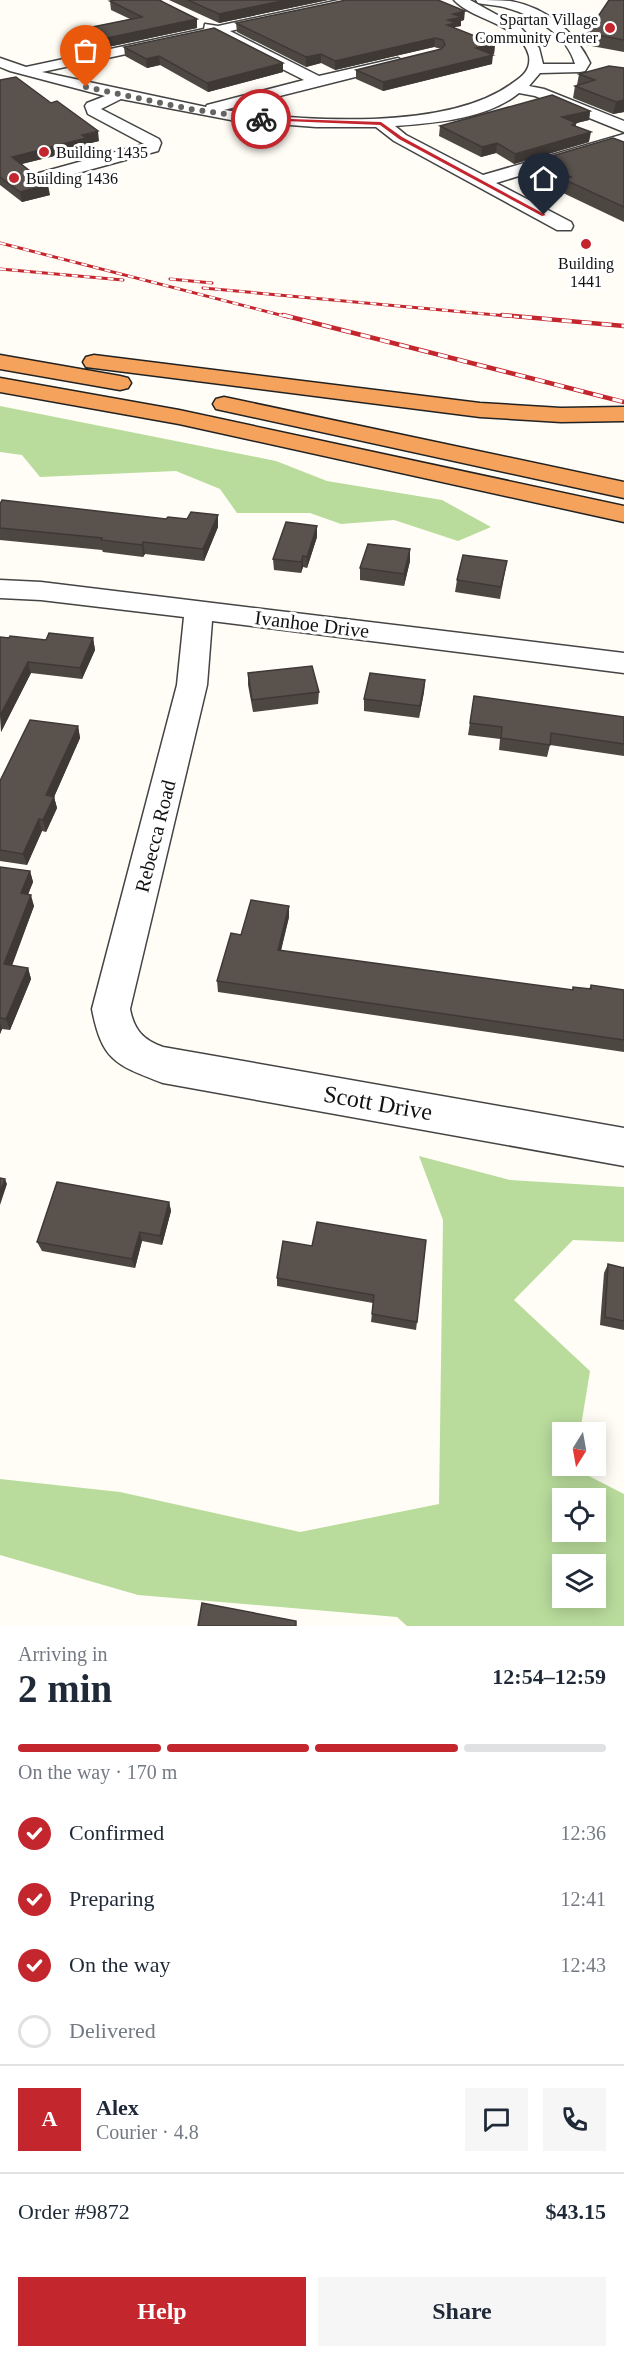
<!DOCTYPE html>
<html lang="en">
<head>
<meta charset="utf-8">
<style>
  body { margin:0; font-family:Georgia,serif; background:#f6f6f7; color:#1f2937; height:100vh; display:flex; flex-direction:column; font-size:22px; white-space:nowrap }
  * { box-sizing:border-box; margin:0 }
  p { font-size:20px; color:#747a83 }
  .icon { flex:none; width:33px; height:33px; fill:none; stroke:currentColor; stroke-width:2; stroke-linecap:round; stroke-linejoin:round }
  .map { position:relative; height:1626px; overflow:hidden }
  .drawer { display:flex; flex-direction:column; background:#fff; flex:1 }
  .drawer>* { flex:none }
  .needle { width:39px; rotate:191deg }
  .controls { position:absolute; left:552px; top:1422px; display:grid; gap:12px }
  .controls a { display:grid; place-items:center; width:54px; height:54px; border-radius:0px; background:#fff; box-shadow:0 3px 15px #0003; font-size:30px }
  .pin { position:absolute; display:grid; place-items:center; width:51px; height:51px; color:#fff; margin:-62px -26px; border-radius:50% 50% 50% 0; rotate:-45deg; box-shadow:0 0 6px #0007 }
  .pin .icon { rotate:45deg }
  .courier { position:absolute; display:grid; place-items:center; width:60px; height:60px; margin:-30px; border:4px solid #c4262e; border-radius:50%; background:#fff; color:#222; box-shadow:0 2px 8px #0007 }
  .overview em { font-style:normal; font-weight:600 }
  .overview div { display:flex; flex-direction:column-reverse }
  .overview { display:flex; align-items:center; justify-content:space-between; height:102px; padding:0 18px }
  h1 { font-size:39px; font-weight:600; line-height:45px }
  .bar { display:grid; grid-template-columns:repeat(4,1fr); gap:9px 6px; align-content:center; height:72px; padding:0 18px }
  .bar i { height:8px; border-radius:4px; background:#e0e1e3 }
  .bar .current { background:#c4262e }
  .bar p { grid-column:span 4 }
  .line { display:flex; align-items:center; gap:15px; padding:0 18px; border-top:2px solid #e0e1e3 }
  .line div { flex:1 }
  .round { display:grid; place-items:center; flex:none; width:63px; height:63px; border-radius:0px; background:#f6f6f7 }
  ol { padding:0 18px; list-style:none }
  li { display:flex; align-items:center; gap:18px; height:66px }
  li p { margin-inline-start:auto }
  li .icon { padding:6px; border-radius:50%; background:#c4262e; color:#fff; stroke-width:4 }
  li:last-child { color:#747a83 }
  li i { width:33px; height:33px; border:3px solid #e0e1e3; border-radius:50% }
  .primary-button { display:flex; gap:12px; margin-top:auto; padding:12px 18px }
  .primary-button a { flex:1; height:69px; border-radius:0px; background:#c4262e; color:#fff; font-size:24px; font-weight:600; line-height:69px; text-align:center }
  .primary-button a+a { background:#f6f6f7; color:#1f2937 }
  .map>svg:first-child { display:block }
  .forest { fill:#b9dc9c; fill-rule:evenodd }
  .lines { fill:none; stroke-linecap:round; stroke-linejoin:round }
  .minor-casing { stroke:#444; stroke-width:3 }
  .highway-casing { stroke:#222; stroke-width:3 }
  .minor { fill:#fff; fill-rule:evenodd }
  .highway { fill:#f5a25d; fill-rule:evenodd }
  .rail-far1-casing { stroke:#c4262e; stroke-width:3 }
  .rail-casing { stroke:#c4262e; stroke-width:4.5 }
  .rail-far1 { stroke:#fff; stroke-width:2; stroke-dasharray:6; stroke-linecap:butt }
  .rail { stroke:#fff; stroke-width:3; stroke-dasharray:10; stroke-linecap:butt }
  .wall { fill:#4d4742 }
  .shaded-wall { fill:#3f3936 }
  .building { fill:#5a524d; stroke:#3f3936; stroke-width:1.5 }
  .route { fill:#c4262e }
  .done { stroke:#646461; stroke-width:6; stroke-dasharray:0 10.8 }
  .poi-dot { fill:#c4262e; stroke:#fff; stroke-width:2 }
  .labels { text-anchor:middle; dominant-baseline:central; stroke-width:6; stroke-linejoin:round; paint-order:stroke }
  .far-poi-label { font-size:16px; fill:#111; stroke:#fff; text-anchor:start }
  .street-label { font-size:20px; fill:#111; stroke:#fff }
  .near-street-label { font-size:24px; fill:#111; stroke:#fff }
</style>
</head>
<body>
<div class="map">
<svg width="624" height="1626" viewBox="0 0 624 1626">
  <rect width="100%" height="100%" fill="#fffdf5"/>
  <path class="forest" d="M0,406L276,461L327,481L442,500L491,527L458,541L394,520L341,524L310,513H237L220,489L176,471L40,477L22,455L0,452Z
    M419,1156L510,1180L624,1187V1242L573,1240L514,1300L590,1371L580,1432H562V1466H575V1469L624,1494V1626H407L397,1617L138,1595L0,1555V1479L120,1492L300,1532L439,1504L443,1220ZM562,1498H596V1532H562ZM562,1564H596V1598H562Z"/>
  <g class="lines">
    <defs>
      <path id="minor" d="M339,0H364L357,4L230,31L319,76L398,58L405,62L403,65L224,110C302,121 449,132 514,82C523,76 531,69 529,56C521,23 473,21 454,0H470L521,28L539,48L543,64H575C567,35 535,16 507,8C498,5 488,5 478,3L476,0C487,0 499,0 510,1C545,7 575,31 590,63L585,71L580,72L540,73L529,86L544,89L624,121V132L535,96L519,93C487,119 436,123 395,126L406,135L483,175L624,134V144L496,183L571,222L573,226L571,230H557L394,141L376,127H316L236,121L121,99L101,109L159,139L161,143L158,151L45,182L39,181L36,177L39,173L144,144L88,114L85,106L87,103L105,96L10,71L0,67V58L26,67L204,29L205,24L218,26ZM215,35L304,80L207,105L206,107L42,72Z
        M0,580L41,582L624,653V673L212,621L207,685L130,1009C134,1030 143,1040 163,1047L624,1128V1166L163,1083C116,1065 102,1061 92,1009L177,685L184,617L41,600L0,598Z"/>
      <path id="highway" d="M0,355L120,376L128,378L131,383L128,388L120,390L0,369Z
        M94,355L480,403L561,408L624,407V421L561,422L480,417L86,367L83,362L86,357Z
        M0,378L179,410L624,506V522L179,424L0,392Z
        M224,397L624,482V498L216,409L213,404L216,399Z"/>
    </defs>
    <use href="#minor" class="minor-casing"/>
    <use href="#highway" class="highway-casing"/>
    <use href="#minor" class="minor"/>
    <use href="#highway" class="highway"/>
    <defs>
      <path id="rail-far1" d="M0,243L288,317
        M0,269L123,280
        M170,279L212,283
        M203,288L519,317"/>
      <path id="rail" d="M283,315L624,402
        M502,315L624,326"/>
    </defs>
    <use href="#rail-far1" class="rail-far1-casing"/>
    <use href="#rail" class="rail-casing"/>
    <use href="#rail-far1" class="rail-far1"/>
    <use href="#rail" class="rail"/>
  </g>
  <path class="wall" d="M116,0H162L161,1L197,19V28L108,47L88,37L87,28L130,19L111,10L110,1Z
    M169,0H328L219,23Z
    M624,0V52L586,45L587,33Z
    M464,20L461,21V26L455,27V28L495,44L494,54H491L492,64L383,91L356,79V70L441,49L434,47L335,70L321,63L306,67L237,32L236,23Z
    M124,47L283,72L208,92L160,65L147,68L125,56Z
    M624,68V112L613,114L573,98L575,86L577,85L579,74Z
    M0,80L99,141L87,144V148L22,164L50,195L22,202L0,185Z
    M590,111L589,120L576,123V126L589,142L514,164L496,153L481,157L439,136L440,126Z
    M624,142V222L561,192L562,187L534,174L535,161Z
    M0,504L218,527L204,561L145,554L143,557L103,552L102,550L0,540Z
    M317,537L307,568L303,567L301,573L274,570L273,559Z
    M410,549V561L404,586L360,580V568Z
    M507,561L500,599L455,592L457,580Z
    M0,637L46,640L93,638L95,650L82,679L31,673L1,732Z
    M248,673L319,692L318,704L253,712L248,685Z
    M425,680L424,692L419,718L364,711V699Z
    M474,696L624,717V756L550,745L547,757L499,750L500,739L468,735Z
    M78,726L80,738L54,797L57,808L46,832L42,831L27,865L0,861V781Z
    M0,867L30,871L33,882L28,894L34,906L12,966L28,968L31,979L10,1030L2,1029L0,1034Z
    M289,917L281,951L572,990L573,987L589,989L591,985L624,990V1052L218,992L217,981Z
    M169,1202L171,1211L162,1245L142,1241L135,1268L42,1251L37,1242Z
    M312,1246L417,1322L416,1330L371,1322L373,1303L277,1286V1278Z
    M608,1264L623,1268L624,1266V1330L600,1325L604,1273Z"/>
  <path class="shaded-wall" d="M286,0H328L219,23V14Z
    M465,11L464,20L461,21V26L455,27V32L447,34L448,20L453,14Z
    M197,19V28L108,47L107,38Z
    M435,38L434,47L335,70V61Z
    M495,44L494,54L475,57L476,48Z
    M321,54V63L306,67V57Z
    M493,55L492,64L383,91V82Z
    M159,56L160,65L147,68L146,59Z
    M283,63V72L208,92L207,83Z
    M624,100V112L613,114L616,102Z
    M590,111L589,120L561,127L562,117Z
    M98,131L99,141L87,144V148L13,166L12,157Z
    M591,132L589,142L514,164L515,154Z
    M497,143L496,153L481,157L482,147Z
    M48,185L50,195L22,202L20,192Z
    M218,515V527L204,561L203,549Z
    M317,526V537L307,568V557Z
    M143,542L145,554L143,557L142,545Z
    M410,549V561L404,586V574Z
    M303,556V567L301,573V562Z
    M93,638L95,650L82,679L80,668Z
    M28,662L31,673L1,732L0,716Z
    M425,680L424,692L419,718L420,706Z
    M78,726L80,738L54,797L57,808L46,832L43,820L46,795Z
    M39,819L42,831L27,865L23,854Z
    M30,871L33,882L24,905L21,893Z
    M31,895L34,906L8,975L4,964Z
    M289,906V917L278,961V950Z
    M28,968L31,979L10,1030L6,1019Z
    M0,1023L2,1029L0,1034Z
    M5,1179L7,1184L0,1205V1193Z
    M169,1202L171,1211L162,1245L160,1236Z
    M140,1232L142,1241L135,1268L132,1259Z"/>
  <path class="building" d="M116,0H159L197,19L107,38L87,28L142,17L110,1Z
    M188,0H286L219,14Z
    M346,0H438L465,11L453,14L462,17L448,20L456,23L447,25L495,44L476,48L493,55L383,82L356,70L441,49L445,45L443,40L435,38L335,61L321,54L306,57L236,23Z
    M609,0H624V40L587,33Z
    M214,28L283,63L207,83L159,56L146,59L124,47Z
    M609,66L624,68V100L616,102L575,86L595,80L579,74Z
    M16,77L51,103L57,101L98,131L82,135L86,138L12,157L48,185L20,192L0,177V80Z
    M552,95L590,111L562,117L576,123L572,125L591,132L515,154L497,143L482,147L440,126Z
    M613,138L624,142V207L563,179L571,177L535,161Z
    M2,500L166,519L168,517L187,519L191,512L218,515L203,549L143,542L142,545L101,540L102,538L0,528V504Z
    M286,522L317,526L307,557L303,556L301,562L273,559Z
    M368,544L410,549L404,574L360,568Z
    M463,555L507,561L501,587L457,580Z
    M49,633L93,638L80,668L28,662L0,716V637L9,638L10,636L46,640Z
    M312,666L319,692L252,700L248,673Z
    M370,673L425,680L420,706L364,699Z
    M474,696L624,717V744L551,733L550,745L501,738L502,727L470,723Z
    M30,720L78,726L46,795L54,797L43,820L39,819L23,854L0,850V781Z
    M0,867L30,871L21,893L31,895L4,964L28,968L6,1019L0,1018Z
    M251,900L289,906L278,950L573,990V987L591,989V985L624,990V1040L217,981L231,933L241,935Z
    M0,1178L5,1179L0,1193Z
    M57,1182L169,1202L160,1236L140,1232L132,1259L37,1242Z
    M317,1222L426,1240L417,1322L372,1314L374,1295L277,1278L283,1241L312,1246Z
    M608,1264L624,1268V1321L605,1317Z
    M202,1603L296,1621V1626H198Z"/>
  <path class="route" d="M260,118L381,122L402,137L546,215L542,216L399,139L380,125L261,120Z"/>
  <g class="lines">
    <path class="done" d="M86,87L190,109L261,119"/>
  </g>
  <g class="poi-dot">
    <circle cx="610" cy="28" r="6"/>
    <circle cx="44" cy="152" r="6"/>
    <circle cx="14" cy="178" r="6"/>
    <circle cx="586" cy="244" r="6"/>
  </g>
  <g class="labels">
    <g class="far-poi-label">
      <text x="598" y="19" text-anchor="end">Spartan Village<tspan x="598" dy="18">Community Center</tspan></text>
      <text x="56" y="152">Building 1435</text>
      <text x="26" y="178">Building 1436</text>
      <text x="586" y="263" text-anchor="middle">Building<tspan x="586" dy="18">1441</tspan></text>
    </g>
    <g class="street-label">
      <text transform="translate(312 624) rotate(7)">Ivanhoe Drive</text>
      <text transform="translate(155 836) rotate(-76)">Rebecca Road</text>
    </g>
    <g class="near-street-label">
      <text transform="translate(378 1103) rotate(10)">Scott Drive</text>
    </g>
  </g>
</svg>
<div class="controls">
<a><svg class="needle" viewBox="-14 -14 28 28"><path d="M0-13l5 13h-10z" fill="#e53935"/><path d="M0 13l5-13h-10z" fill="#747a83"/></svg></a>
<a><svg class="icon" aria-label="locate" viewBox="0 0 24 24"><circle cx="12" cy="12" r="6"/><path d="M12 2v4M12 18v4M2 12h4M18 12h4"/></svg></a>
<a><svg class="icon" aria-label="layers" viewBox="0 0 24 24"><path d="M12 4l9 5-9 5-9-5zM3 14l9 5 9-5"/></svg></a>
</div>
<div class="pin" style="left:86px;top:87px;background:#ea580c"><svg class="icon" aria-label="bag" viewBox="0 0 24 24"><path d="M5 8h14l-1 12H6zM9 8a3 3 0 0 1 6 0"/></svg></div>
<div class="pin" style="left:544px;top:215px;background:#1f2937"><svg class="icon" aria-label="home" viewBox="0 0 24 24"><path d="M3 11l9-7 9 7M6 9v11h12V9"/></svg></div>
<div class="courier" style="left:261px;top:119px"><svg class="icon" aria-label="bike" viewBox="0 0 24 24"><circle cx="6" cy="16" r="4"/><circle cx="18" cy="16" r="4"/><path d="M6 16l4-8h5l3 8M10 8l3 8H6M13 5h3"/></svg></div>
</div>
<section class="drawer">
<div class="overview"><div><h1>2 min</h1><p>Arriving in</p></div><em>12:54–12:59</em></div>
<div class="bar"><i class="current"></i><i class="current"></i><i class="current"></i><i></i><p>On the way · 170 m</p></div>
<ol>
<li><svg class="icon" aria-label="check" viewBox="0 0 24 24"><path d="M5 12l5 5 9-10"/></svg>Confirmed<p>12:36</p></li>
<li><svg class="icon" aria-label="check" viewBox="0 0 24 24"><path d="M5 12l5 5 9-10"/></svg>Preparing<p>12:41</p></li>
<li><svg class="icon" aria-label="check" viewBox="0 0 24 24"><path d="M5 12l5 5 9-10"/></svg>On the way<p>12:43</p></li>
<li><i></i>Delivered</li>
</ol>
<div class="line" style="height:108px"><b class="round" style="background:#c4262e;color:#fff">A</b><div><b>Alex</b><p>Courier · 4.8</p></div><a class="round"><svg class="icon" aria-label="chat" viewBox="0 0 24 24"><path d="M4 5h16v11H9l-5 4z"/></svg></a><a class="round"><svg class="icon" aria-label="phone" viewBox="0 0 24 24"><path d="M5 4h4l2 5-3 2q2 4 5 5l2-3 5 2v4C11 20 4 13 5 4z"/></svg></a></div>
<div class="line" style="height:78px"><div>Order #9872</div><b>$43.15</b></div>
<div class="primary-button"><a>Help</a><a>Share</a></div>
</section>
</body>
</html>
